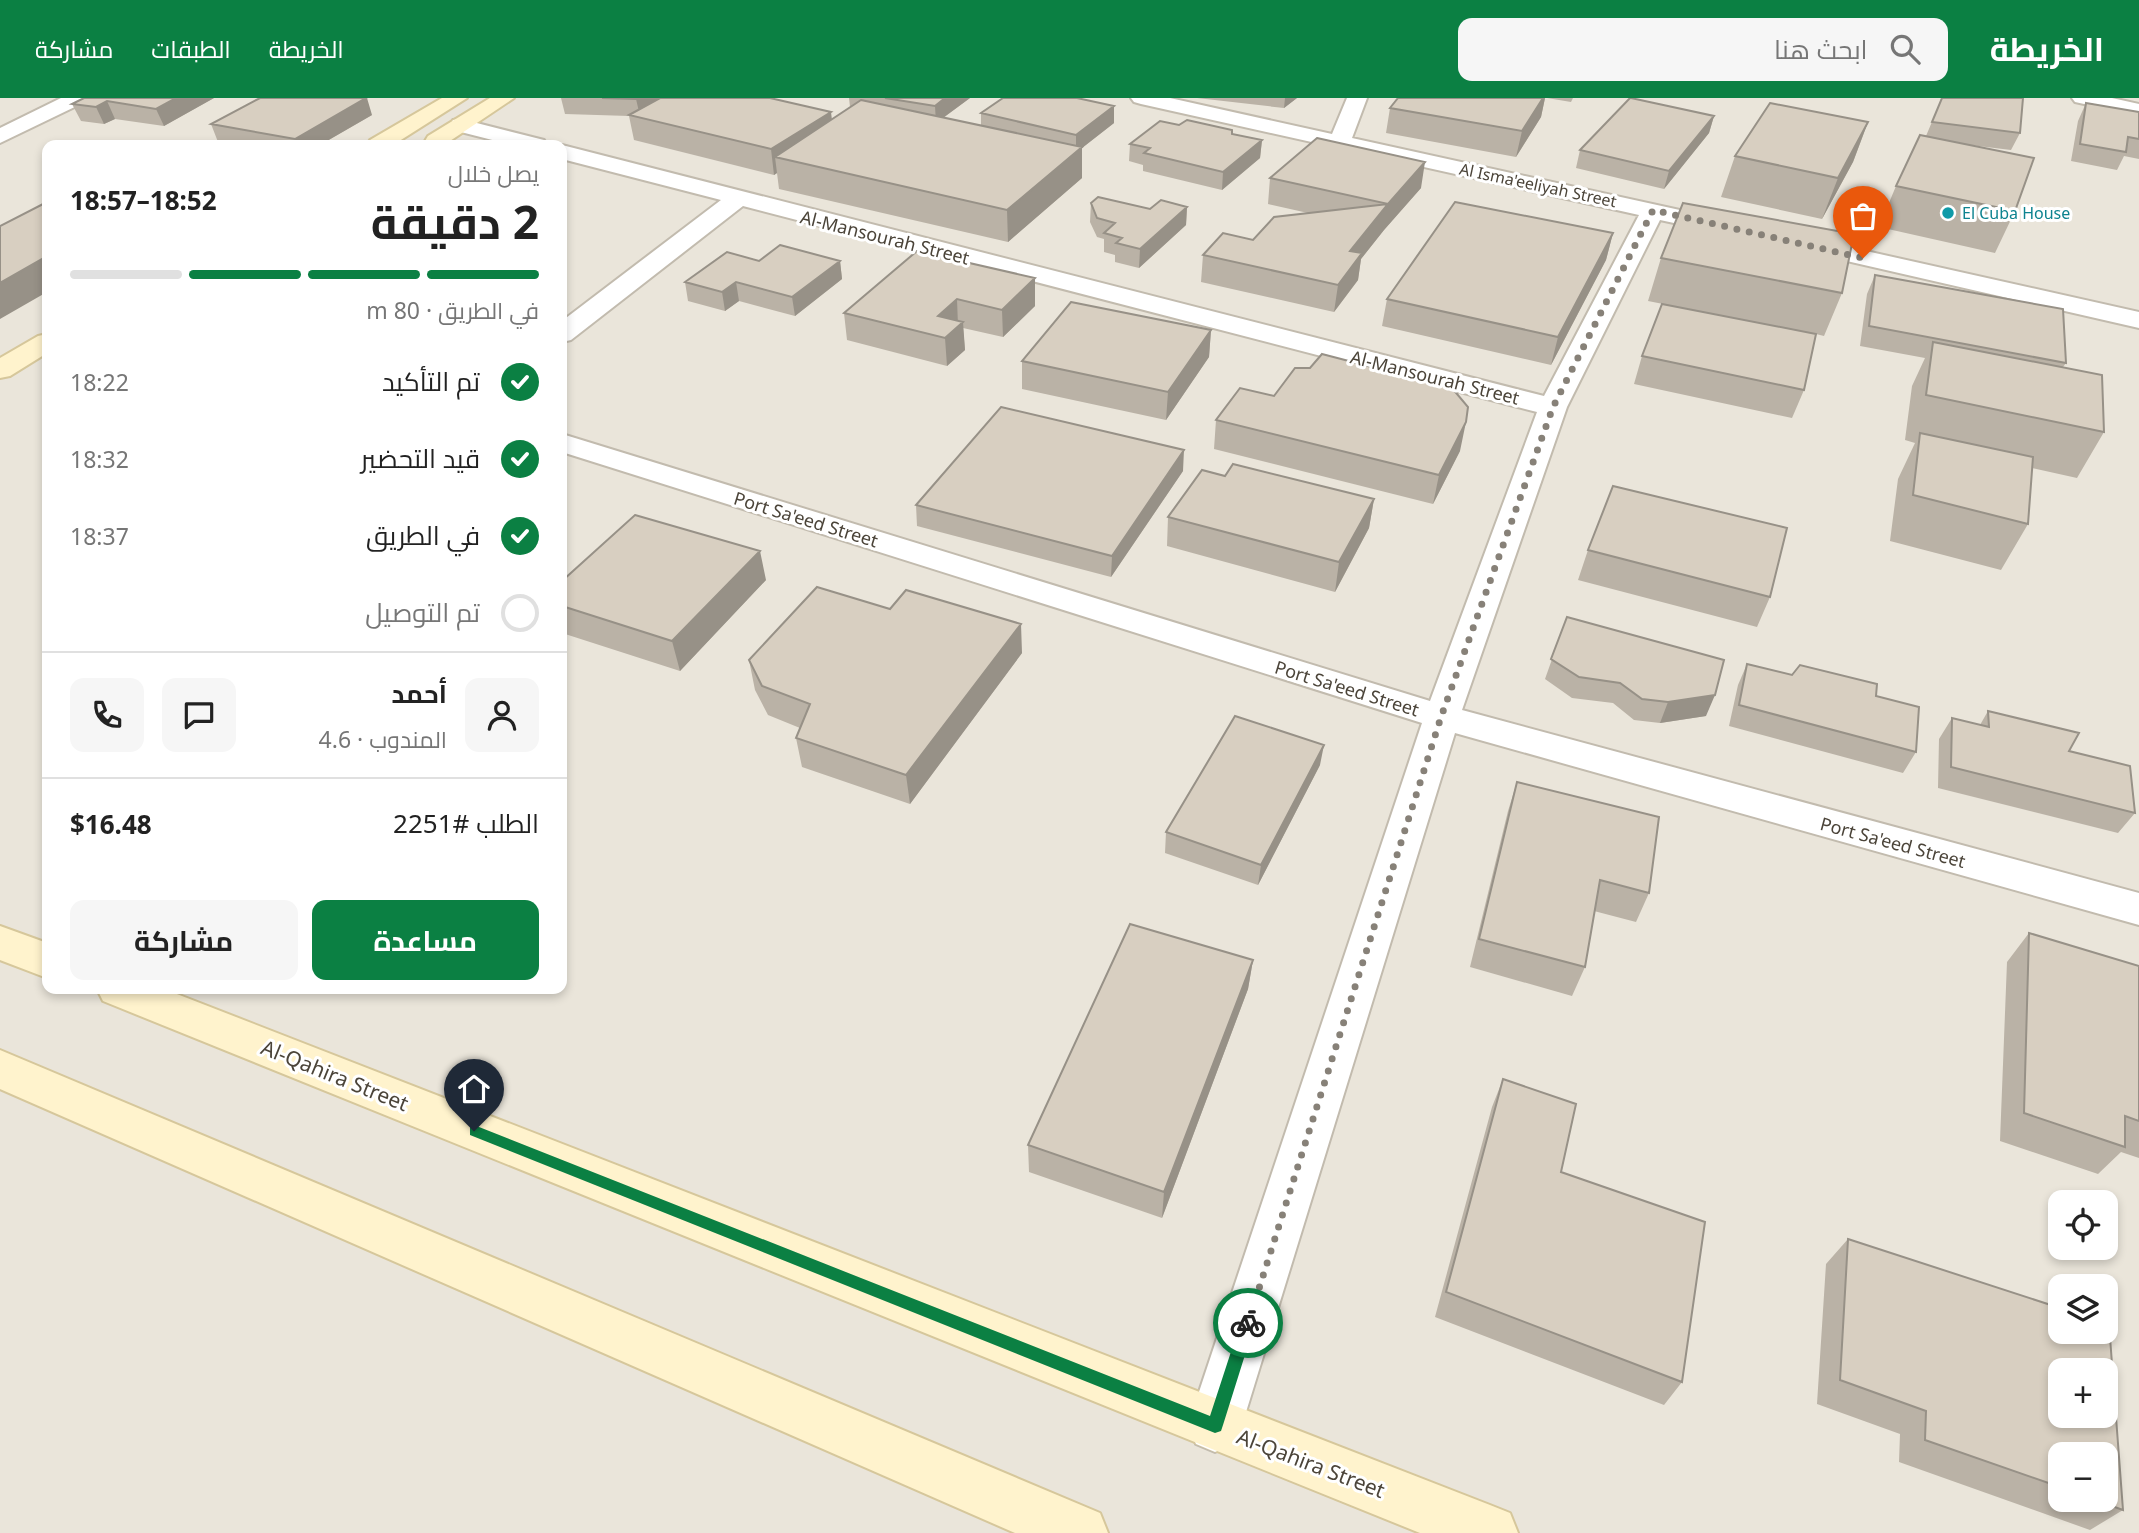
<!DOCTYPE html>
<html lang="ar">
<head>
<meta charset="utf-8">
<style>
  body { margin:0; font-family:"Noto Sans",Cairo,sans-serif; background:#f6f6f6; color:#222; direction:rtl; height:100vh; display:flex; flex-direction:column; font-size:26px; white-space:nowrap }
  * { box-sizing:border-box; margin:0 }
  p { font-size:23px; color:#767676 }
  .icon { flex:none; width:38px; height:38px; fill:none; stroke:currentColor; stroke-width:2; stroke-linecap:round; stroke-linejoin:round }
  .map { position:relative; flex:1; overflow:hidden; direction:ltr }
  .side { position:absolute; left:42px; top:42px; width:525px; height:854px; display:flex; flex-direction:column; background:#fff; border-radius:14px; box-shadow:0 4px 10px #0003; direction:rtl }
  .side>* { flex:none }
  .controls { position:absolute; left:2048px; top:1092px; display:grid; gap:14px }
  .controls a { display:grid; place-items:center; width:70px; height:70px; border-radius:14px; background:#fff; box-shadow:0 4px 10px #0003; font-size:35px }
  .pin { position:absolute; display:grid; place-items:center; width:60px; height:60px; color:#fff; margin:-72px -30px; border-radius:50% 50% 50% 0; rotate:-45deg; box-shadow:0 0 7px #0007 }
  .pin .icon { rotate:45deg }
  .courier { position:absolute; display:grid; place-items:center; width:70px; height:70px; margin:-35px; border:5px solid #0b8043; border-radius:50%; background:#fff; color:#222; box-shadow:0 2px 9px #0007 }
  .headline em { font-style:normal; font-weight:700 }
  .headline div { display:flex; flex-direction:column-reverse }
  .headline { display:flex; align-items:center; justify-content:space-between; height:119px; padding:0 28px }
  h1 { font-size:46px; font-weight:700; line-height:52px }
  .bar { display:grid; grid-template-columns:repeat(4,1fr); gap:10px 7px; align-content:center; height:84px; padding:0 28px }
  .bar i { height:9px; border-radius:5px; background:#e0e0e0 }
  .bar .selected { background:#0b8043 }
  .bar p { grid-column:span 4 }
  .line { display:flex; align-items:center; gap:18px; padding:0 28px; border-top:2px solid #e0e0e0 }
  .line div { flex:1 }
  .round { display:grid; place-items:center; flex:none; width:74px; height:74px; border-radius:14px; background:#f6f6f6 }
  ol { padding:0 28px; list-style:none }
  li { display:flex; align-items:center; gap:21px; height:77px }
  li p { margin-inline-start:auto }
  li .icon { padding:7px; border-radius:50%; background:#0b8043; color:#fff; stroke-width:4 }
  li:last-child { color:#767676 }
  li i { width:38px; height:38px; border:4px solid #e0e0e0; border-radius:50% }
  .cta { display:flex; gap:14px; margin-top:auto; padding:14px 28px }
  .cta a { flex:1; height:80px; border-radius:14px; background:#0b8043; color:#fff; font-size:28px; font-weight:700; line-height:80px; text-align:center }
  .cta a+a { background:#f6f6f6; color:#222 }
  header { display:flex; align-items:center; gap:42px; box-sizing:border-box; height:98px; padding:0 35px; background:#0b8043; color:#fff }
  header strong { font-size:33px }
  nav { display:flex; gap:38px; margin-inline-start:auto; font-size:24px }
  .search { width:490px; height:63px; background:#f6f6f6; display:flex; align-items:center; gap:18px; box-sizing:border-box; padding:0 24px; border-radius:14px; color:#767676; font-size:26px }
  .map>svg:first-child { display:block }
  .residential { fill:#eae5da; fill-rule:evenodd }
  .lines { fill:none; stroke-linecap:round; stroke-linejoin:round }
  .street-casing { stroke:#c2bbae; stroke-width:4 }
  .secondary-casing { stroke:#d6c79b; stroke-width:4 }
  .street { fill:#fff; fill-rule:evenodd }
  .secondary { fill:#fff3cd; fill-rule:evenodd }
  .wall { fill:#bab2a6; fill-rule:evenodd }
  .shaded-wall { fill:#979187 }
  .building { fill:#d8cfc1; stroke:#979187; stroke-width:2; fill-rule:evenodd }
  .route { fill:#0b8043 }
  .done { stroke:#878178; stroke-width:7; stroke-dasharray:0 12.6 }
  .culture-dot { fill:#0f9aa8; stroke:#fff; stroke-width:2.5 }
  .labels { text-anchor:middle; dominant-baseline:central; stroke-width:6; stroke-linejoin:round; paint-order:stroke }
  .far-street-label { font-size:16px; fill:#4b4439; stroke:#fff }
  .far-culture-label { font-size:16px; fill:#0d838f; stroke:#fff; text-anchor:start }
  .street-label { font-size:18px; fill:#4b4439; stroke:#fff }
  .near-street-label { font-size:21px; fill:#4b4439; stroke:#fff }
</style>
</head>
<body>
<header>
<strong>الخريطة</strong>
<div class="search"><svg class="icon" aria-label="search" viewBox="0 0 24 24"><circle cx="10" cy="10" r="6"/><path d="M15 15l6 6"/></svg>ابحث هنا</div>
<nav><a>الخريطة</a><a>الطبقات</a><a>مشاركة</a></nav>
</header>
<div class="map">
<svg width="2139" height="1435" viewBox="0 0 2139 1435">
  <rect width="100%" height="100%" fill="#f6f3ec"/>
  <path class="residential" d="M0,0H2139V1435H0ZM47,47H562V891H47ZM2060,1104H2105V1150H2060ZM2060,1188H2105V1234H2060ZM2060,1272H2105V1318H2060ZM2060,1356H2105V1402H2060Z"/>
  <g class="lines">
    <defs>
      <path id="street" d="M61,0H88L85,4L0,45V30Z
        M1131,0H1170L1332,36L1347,0H1367L1352,40L1739,125L1742,130L1739,135L1730,137L1660,122L1567,309L1462,612L2139,795V827L1455,635L1242,1327L1234,1346L1215,1354L1196,1346L1188,1327L1422,625L562,354V336L1430,603L1537,314L743,108L571,242L562,244V223L721,102L562,61V47L1544,298L1639,117L1141,6L1134,4Z
        M2072,0H2112L2139,6V18L2075,4Z
        M461,21L544,42L547,47H512L453,32L450,27L453,22Z
        M1799,138L2139,214V230L1790,150L1787,145L1790,140Z"/>
      <path id="secondary" d="M442,0H467L393,47H367L370,42Z
        M490,0H514L444,47H428L425,43L428,38Z
        M47,236V255L10,278L0,280V260L38,238Z
        M0,828L47,845V880L0,862Z
        M97,891H164L1490,1407L1510,1415L1518,1435H1420L103,903Z
        M0,952L1100,1415L1108,1435H1015L0,991Z"/>
    </defs>
    <use href="#street" class="street-casing"/>
    <use href="#secondary" class="secondary-casing"/>
    <use href="#street" class="street"/>
    <use href="#secondary" class="secondary"/>
  </g>
  <path class="wall" d="M84,0H214L164,28L115,21L104,26L81,23L72,6Z
    M561,0H770L832,21L850,9L849,0H970L943,20L981,27V15L1114,25L1082,50V80L1008,144L779,91L777,75L774,77L634,42L629,18L565,16Z
    M1197,0H1297L1284,10Z
    M1398,0H1545L1541,19L1516,59L1386,35L1390,10Z
    M1547,0H1573L1571,4Z
    M1942,0L2020,35L2011,52L1970,47L2015,113L1995,155L1879,129L1896,88L1926,38Z
    M2086,5L2139,14V61L2124,58L2117,72L2071,63L2078,23Z
    M372,17L320,47H238L218,44L211,26Z
    M1714,18L1709,35L1664,91L1576,70L1580,52Z
    M1868,24L1853,64L1822,121L1721,99L1735,58Z
    M1179,27L1232,36L1262,42L1260,60L1222,92L1143,73V67L1129,63L1130,46Z
    M1270,80L1421,90L1384,132L1361,161L1358,182L1334,214L1201,184L1203,157L1253,142L1308,115L1268,106Z
    M1091,105L1150,111L1187,109L1186,127L1139,170L1115,164V157L1104,154V141L1097,139L1090,124Z
    M1613,135L1606,162L1551,267L1382,228L1387,201Z
    M917,153L1035,208L1003,239L963,230L965,252L947,268L847,242L844,215Z
    M1661,160L1842,195L1824,238L1816,236L1804,292L1792,320L1634,286L1642,258L1749,223L1648,203Z
    M759,163H840L842,181L795,218L739,203L725,213L688,203L685,184Z
    M1875,177L2066,265L2063,269L2104,334L2077,380L2032,370L2028,426L2001,472L1890,443L1898,381L1915,345L1905,342L1912,288L1925,260L1860,248L1867,196Z
    M1211,232L1209,259L1166,322L1022,291V263Z
    M1216,322L1460,353L1433,406L1214,351Z
    M1183,373L1111,479L917,428L916,407Z
    M1225,378L1374,401L1369,430L1335,494L1167,448L1168,419Z
    M1588,452L1770,499L1757,529L1578,482Z
    M766,482L680,573L562,535V483Z
    M1567,519L1706,618L1660,625L1634,622L1613,605L1572,600L1545,581Z
    M1022,555L910,706L802,669L796,640L800,630L768,617L755,592L749,562Z
    M1747,566L1876,598L1916,654L1903,675L1729,628L1738,587Z
    M1988,613L2069,653L2135,715L2118,735L1938,690L1939,641L1952,620L1980,627Z
    M1320,667L1258,787L1165,755L1166,734Z
    M1517,684L1649,795L1636,824L1594,813L1585,869L1572,898L1470,869L1508,713Z
    M2029,835L2139,868V1060L2121,1054L2098,1076L2000,1043L2007,864Z
    M1253,862L1248,891L1162,1120L1029,1074L1028,1047Z
    M1503,981L1561,1074L1682,1284L1664,1307L1435,1219L1492,1009Z
    M1848,1141L2123,1412L2090,1432L1899,1364L1900,1336L1817,1306L1826,1166ZM2060,1356L2105,1402H2060Z"/>
  <path class="shaded-wall" d="M176,0H214L164,28L156,11Z
    M366,0H367L372,17L320,47H297L295,41Z
    M638,0H679L640,18L636,1Z
    M945,0H970L936,25L935,8Z
    M1285,0H1297L1284,10Z
    M1543,0H1545L1541,19L1516,59L1522,33Z
    M107,3L115,21L104,26L96,9Z
    M1114,8V25L1082,50V80L1008,144L1007,112L1076,53V37Z
    M831,14L834,39L775,59L777,75L774,77L771,51Z
    M1714,18L1709,35L1664,91L1669,73Z
    M1868,24L1853,64L1822,121L1838,80Z
    M1262,42L1260,60L1222,92L1223,74Z
    M1425,64L1421,90L1384,132L1361,161L1358,182L1334,214L1338,187L1350,153L1388,106Z
    M1187,109L1186,127L1139,170L1140,151Z
    M1613,135L1606,162L1551,267L1558,239Z
    M47,158V194L0,221V185Z
    M840,163L842,181L795,218L792,199Z
    M1035,180V208L1003,239L1002,212Z
    M736,184L739,203L725,213L722,194Z
    M957,201L958,228L963,224L965,252L947,268L945,240L938,218Z
    M1211,232L1209,259L1166,322L1168,294Z
    M1466,324L1460,353L1433,406L1439,377Z
    M1184,352L1183,373L1111,479L1112,458Z
    M1374,401L1369,430L1335,494L1339,464Z
    M760,453L766,482L680,573L672,543Z
    M1021,526L1022,555L910,706L906,677Z
    M1715,597L1706,618L1660,625L1668,604Z
    M1324,647L1320,667L1258,787L1261,767Z
    M1253,862L1248,891L1162,1120L1164,1094Z"/>
  <path class="building" d="M84,0H176L156,11L107,3L96,9L72,6Z
    M260,0H366L295,41L211,26Z
    M602,0H638L636,1Z
    M660,0H770L831,14L771,51L629,17Z
    M885,0H945L935,8Z
    M1003,0H1077L1114,8L1076,37L981,15Z
    M1398,0H1543L1522,33L1390,10Z
    M1630,0H1631L1714,18L1669,73L1580,52Z
    M1942,0H2023L2020,35L1932,24Z
    M861,2L1082,49L1007,112L775,59Z
    M1770,5L1868,24L1838,80L1735,58Z
    M2086,5L2139,14V41L2128,39L2126,54L2080,46Z
    M1187,22L1232,32V36L1262,42L1223,74L1144,55L1150,50L1130,46L1160,23L1179,27Z
    M1920,37L2034,60L2015,113L1896,88Z
    M1317,40L1425,64L1388,106L1270,80Z
    M1098,99L1150,111L1161,102L1187,109L1140,151L1116,145L1122,140L1104,135L1115,125L1097,120L1091,105Z
    M47,104V158L0,185V128Z
    M1455,104L1613,135L1558,239L1387,201Z
    M1683,105L1854,136L1842,195L1661,160Z
    M1388,106L1350,153L1362,155L1338,187L1203,157L1223,135L1253,142L1274,119Z
    M780,147L840,163L792,199L736,184L722,194L685,184L727,154L759,163Z
    M917,153L1035,180L1002,212L957,201L938,218L963,224L945,240L844,215Z
    M1875,177L2063,211L2066,265L1869,228Z
    M1071,204L1211,232L1168,294L1022,263Z
    M1662,206L1816,236L1804,292L1642,258Z
    M1933,244L2102,277L2104,334L1926,297Z
    M1322,256L1452,290L1468,309L1466,324L1439,377L1216,322L1240,290L1274,298L1295,270H1310Z
    M1001,309L1184,352L1112,458L916,407Z
    M1920,335L2033,359L2028,426L1913,397Z
    M1233,366L1374,401L1339,464L1168,419L1202,372L1225,378Z
    M1613,388L1787,430L1770,499L1588,452Z
    M635,417L760,453L672,543L562,508V483Z
    M817,489L890,511L906,492L1021,526L906,677L796,640L810,606L762,588L749,562Z
    M1567,519L1724,562L1715,597L1668,604L1642,601L1620,585L1579,579L1551,561Z
    M1747,566L1792,577L1800,567L1877,586L1876,598L1919,609L1916,654L1739,607Z
    M1988,613L2079,635L2069,653L2130,668L2135,715L1951,669L1952,620L1989,629Z
    M1235,618L1324,647L1261,767L1166,734Z
    M1517,684L1659,719L1649,795L1600,782L1585,869L1479,841Z
    M1130,826L1253,862L1164,1094L1028,1047Z
    M2029,835L2139,868V1023L2125,1018V1049L2024,1015Z
    M1503,981L1576,1006L1561,1074L1705,1124L1682,1284L1446,1194Z
    M1848,1141L2060,1210V1234H2105V1225L2109,1226L2123,1412L2095,1402H2105V1356H2060V1389L1925,1342L1926,1313L1840,1282ZM2060,1272H2105V1318H2060Z"/>
  <path class="route" d="M474,1027L1210,1318L1242,1220L1248,1218L1253,1220L1255,1225L1223,1327L1221,1333L1215,1335L470,1037V1029Z"/>
  <g class="lines">
    <path class="done" d="M1248,1225L1441,619L1553,309L1653,112L1863,160"/>
  </g>
  <circle class="culture-dot" cx="1948" cy="115" r="7"/>
  <g class="labels">
    <g class="far-street-label">
      <text transform="translate(1538 87) rotate(12)">Al Isma'eeliyah Street</text>
    </g>
    <g class="far-culture-label">
      <text x="1962" y="115">El Cuba House</text>
    </g>
    <g class="street-label">
      <text transform="translate(885 139) rotate(14)">Al-Mansourah Street</text>
      <text transform="translate(1435 279) rotate(14)">Al-Mansourah Street</text>
      <text transform="translate(806 421) rotate(17)">Port Sa'eed Street</text>
      <text transform="translate(1347 590) rotate(17)">Port Sa'eed Street</text>
      <text transform="translate(1893 744) rotate(15)">Port Sa'eed Street</text>
    </g>
    <g class="near-street-label">
      <text transform="translate(335 977) rotate(22)">Al-Qahira Street</text>
      <text transform="translate(1311 1365) rotate(21)">Al-Qahira Street</text>
    </g>
  </g>
</svg>
<div class="controls">
<a><svg class="icon" aria-label="locate" viewBox="0 0 24 24"><circle cx="12" cy="12" r="6"/><path d="M12 2v4M12 18v4M2 12h4M18 12h4"/></svg></a>
<a><svg class="icon" aria-label="layers" viewBox="0 0 24 24"><path d="M12 4l9 5-9 5-9-5zM3 14l9 5 9-5"/></svg></a>
<a>+</a>
<a>−</a>
</div>
<div class="pin" style="left:1863px;top:160px;background:#ea580c"><svg class="icon" aria-label="bag" viewBox="0 0 24 24"><path d="M5 8h14l-1 12H6zM9 8a3 3 0 0 1 6 0"/></svg></div>
<div class="pin" style="left:474px;top:1033px;background:#1f2937"><svg class="icon" aria-label="home" viewBox="0 0 24 24"><path d="M3 11l9-7 9 7M6 9v11h12V9"/></svg></div>
<div class="courier" style="left:1248px;top:1225px"><svg class="icon" aria-label="bike" viewBox="0 0 24 24"><circle cx="6" cy="16" r="4"/><circle cx="18" cy="16" r="4"/><path d="M6 16l4-8h5l3 8M10 8l3 8H6M13 5h3"/></svg></div>
<section class="side">
<div class="headline"><div><h1>2 دقيقة</h1><p>يصل خلال</p></div><em>18:52–18:57</em></div>
<div class="bar"><i class="selected"></i><i class="selected"></i><i class="selected"></i><i></i><p>في الطريق · 80 m</p></div>
<ol>
<li><svg class="icon" aria-label="check" viewBox="0 0 24 24"><path d="M5 12l5 5 9-10"/></svg>تم التأكيد<p>18:22</p></li>
<li><svg class="icon" aria-label="check" viewBox="0 0 24 24"><path d="M5 12l5 5 9-10"/></svg>قيد التحضير<p>18:32</p></li>
<li><svg class="icon" aria-label="check" viewBox="0 0 24 24"><path d="M5 12l5 5 9-10"/></svg>في الطريق<p>18:37</p></li>
<li><i></i>تم التوصيل</li>
</ol>
<div class="line" style="height:126px"><a class="round"><svg class="icon" aria-label="person" viewBox="0 0 24 24"><circle cx="12" cy="8" r="4"/><path d="M4 21q1-7 8-7t8 7"/></svg></a><div><b>أحمد</b><p>المندوب · 4.6</p></div><a class="round"><svg class="icon" aria-label="chat" viewBox="0 0 24 24"><path d="M4 5h16v11H9l-5 4z"/></svg></a><a class="round"><svg class="icon" aria-label="phone" viewBox="0 0 24 24"><path d="M5 4h4l2 5-3 2q2 4 5 5l2-3 5 2v4C11 20 4 13 5 4z"/></svg></a></div>
<div class="line" style="height:91px"><div>الطلب #2251</div><b>$16.48</b></div>
<div class="cta"><a>مساعدة</a><a>مشاركة</a></div>
</section>
</div>
</body>
</html>
